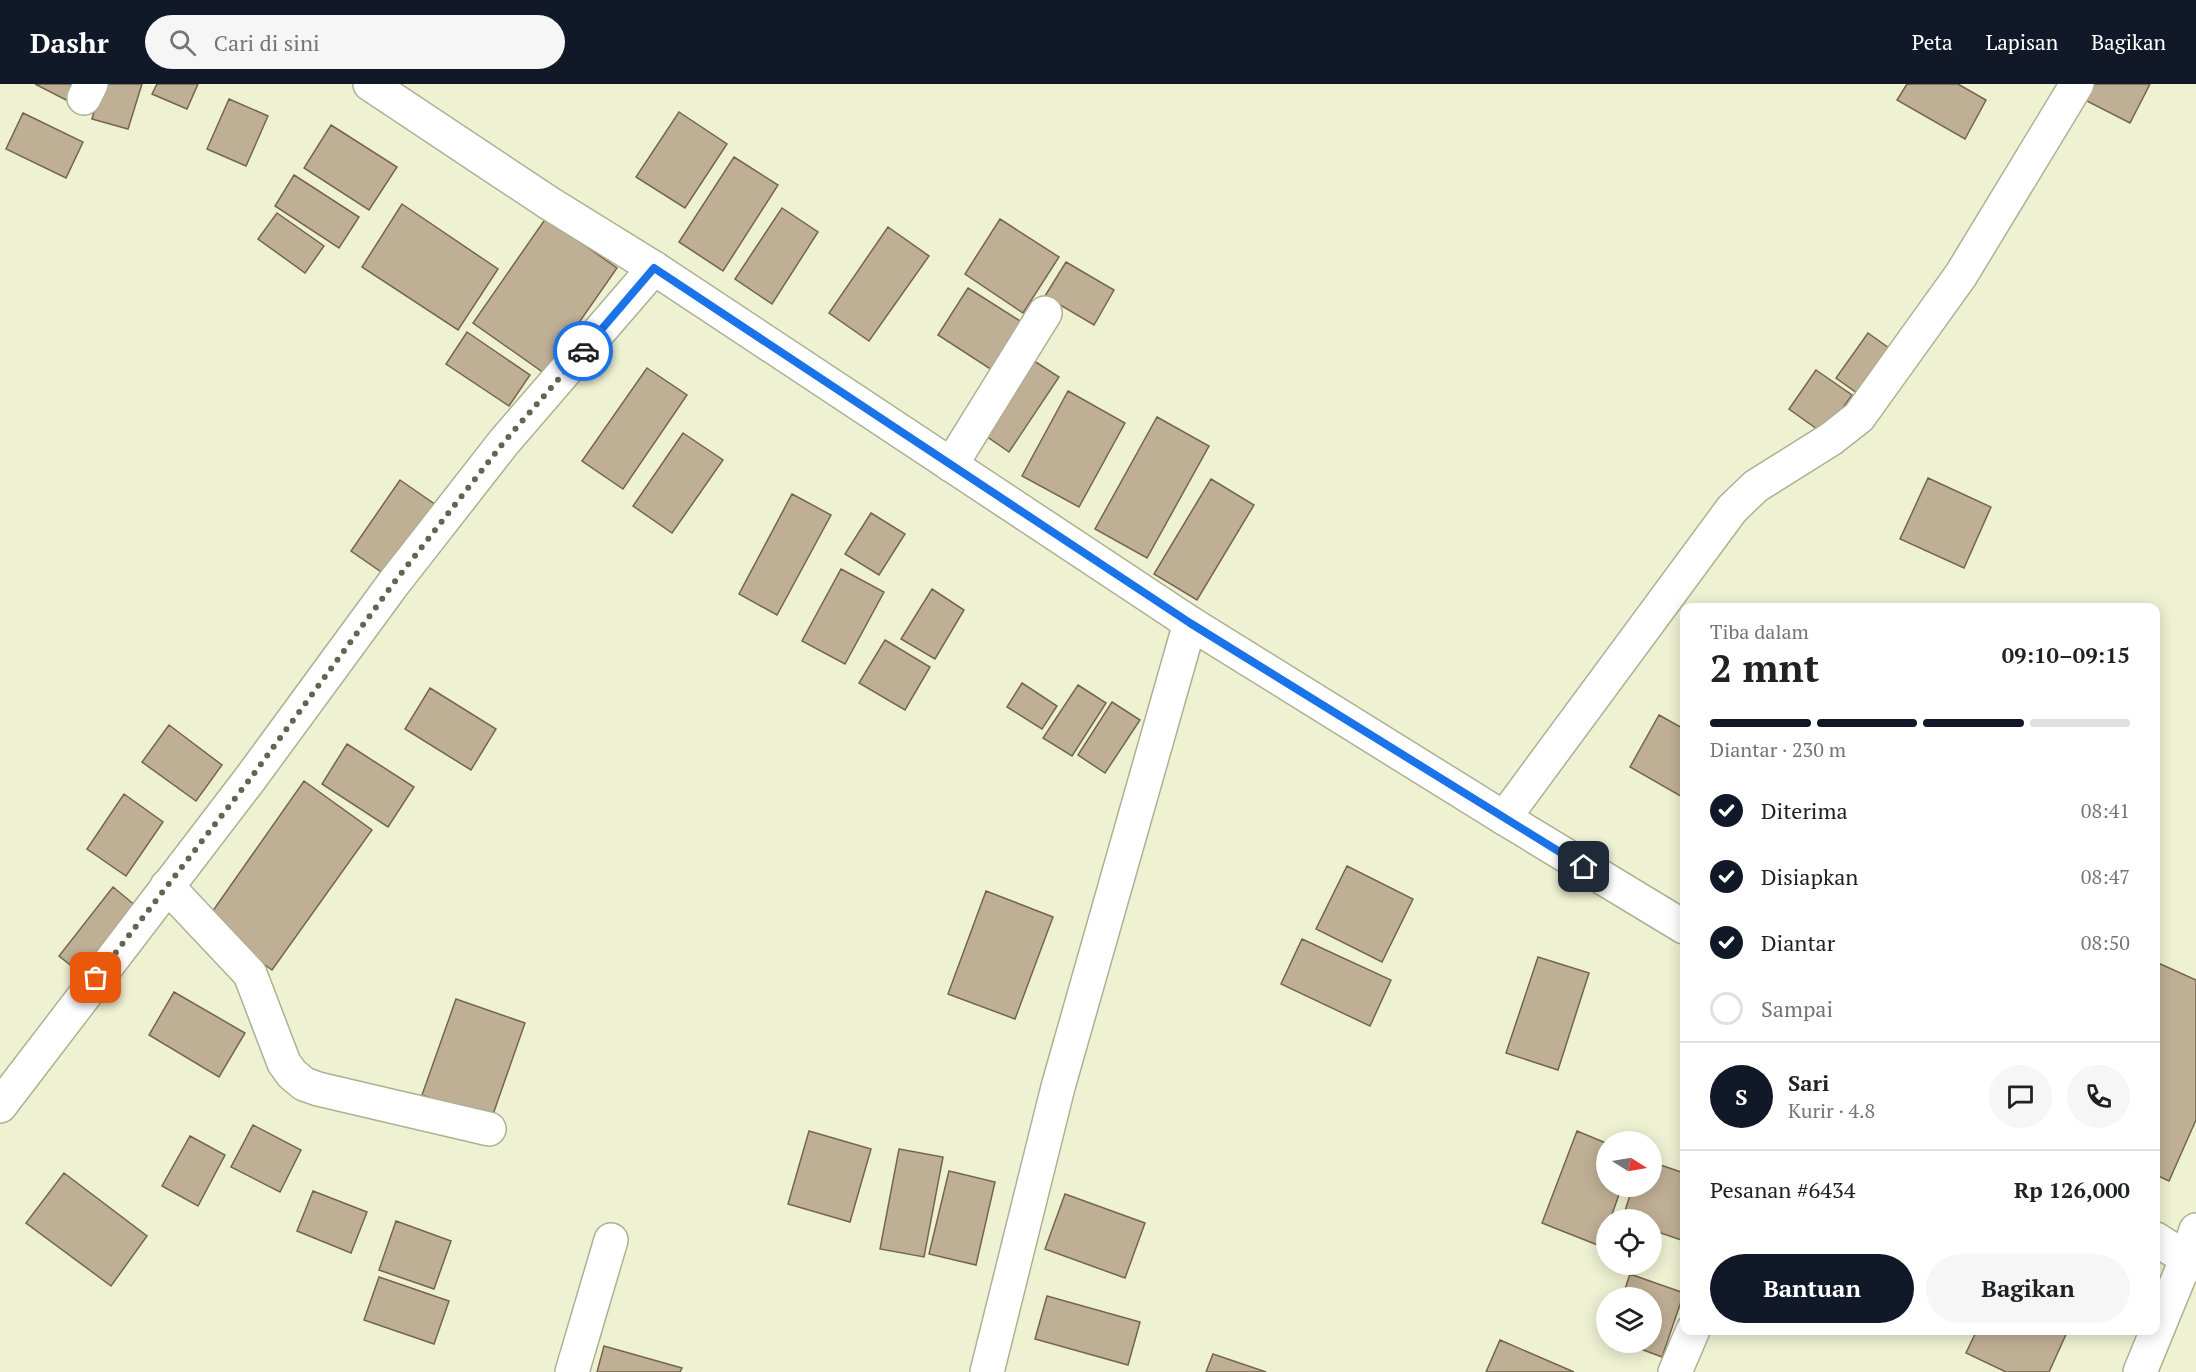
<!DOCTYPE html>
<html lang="id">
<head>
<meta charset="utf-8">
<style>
  body { margin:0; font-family:"PT Serif",serif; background:#f6f6f6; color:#202124; height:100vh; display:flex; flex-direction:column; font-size:22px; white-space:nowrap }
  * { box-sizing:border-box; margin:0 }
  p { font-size:20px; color:#757577 }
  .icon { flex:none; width:33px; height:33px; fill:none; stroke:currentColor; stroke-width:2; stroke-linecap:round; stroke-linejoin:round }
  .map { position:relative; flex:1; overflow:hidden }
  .panel { position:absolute; left:1680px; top:519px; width:480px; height:732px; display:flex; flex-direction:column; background:#fff; border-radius:12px; box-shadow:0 3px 15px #0003 }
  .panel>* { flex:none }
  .needle { width:39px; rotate:101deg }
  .tools { position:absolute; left:1596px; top:1047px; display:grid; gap:12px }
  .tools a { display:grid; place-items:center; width:66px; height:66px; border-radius:50%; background:#fff; box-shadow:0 3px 15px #0003; font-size:30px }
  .pin { position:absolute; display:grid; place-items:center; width:51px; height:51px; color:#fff; margin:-26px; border-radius:12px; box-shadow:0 3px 9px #0006 }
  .courier { position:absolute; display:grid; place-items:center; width:60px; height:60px; margin:-30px; border:4px solid #1a73e8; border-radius:50%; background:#fff; color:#222; box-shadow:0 2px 8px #0007 }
  .summary em { font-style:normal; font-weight:800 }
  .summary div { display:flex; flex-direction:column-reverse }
  .summary { display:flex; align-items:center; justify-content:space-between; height:102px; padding:0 30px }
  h1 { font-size:39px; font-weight:800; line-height:45px }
  .bar { display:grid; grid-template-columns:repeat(4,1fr); gap:9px 6px; align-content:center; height:72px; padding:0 30px }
  .bar i { height:8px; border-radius:4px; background:#e0e0e0 }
  .bar .active { background:#111827 }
  .bar p { grid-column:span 4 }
  .line { display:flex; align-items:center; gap:15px; padding:0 30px; border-top:2px solid #e0e0e0 }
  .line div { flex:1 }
  .round { display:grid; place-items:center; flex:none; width:63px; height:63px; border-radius:32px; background:#f6f6f6 }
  ol { padding:0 30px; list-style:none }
  li { display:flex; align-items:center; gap:18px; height:66px }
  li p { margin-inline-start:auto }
  li .icon { padding:6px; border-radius:50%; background:#111827; color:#fff; stroke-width:4 }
  li:last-child { color:#757577 }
  li i { width:33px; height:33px; border:3px solid #e0e0e0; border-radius:50% }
  .action { display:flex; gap:12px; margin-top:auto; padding:12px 30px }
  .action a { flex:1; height:69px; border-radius:36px; background:#111827; color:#fff; font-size:24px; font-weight:800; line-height:69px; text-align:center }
  .action a+a { background:#f6f6f6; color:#202124 }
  header { display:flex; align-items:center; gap:36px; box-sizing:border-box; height:84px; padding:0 30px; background:#111827; color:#fff }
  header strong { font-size:28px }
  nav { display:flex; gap:33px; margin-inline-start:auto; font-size:21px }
  .search { width:420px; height:54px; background:#f6f6f6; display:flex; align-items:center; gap:15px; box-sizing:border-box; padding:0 21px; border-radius:33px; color:#757577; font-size:22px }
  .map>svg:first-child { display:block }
  .building { fill:#bfaf95; stroke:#74664d; stroke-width:1.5 }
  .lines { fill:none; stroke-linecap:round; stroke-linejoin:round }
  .minor-casing { stroke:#aeb093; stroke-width:36 }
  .tertiary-casing { stroke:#aeb093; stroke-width:36 }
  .secondary-casing { stroke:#aeb093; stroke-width:36 }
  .minor { stroke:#fff; stroke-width:33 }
  .tertiary { stroke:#fff; stroke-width:33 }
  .secondary { stroke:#fff; stroke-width:33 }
  .done { stroke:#636553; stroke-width:6; stroke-dasharray:0 10.8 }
  .route { stroke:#1a73e8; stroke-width:8 }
</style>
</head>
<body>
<header>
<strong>Dashr</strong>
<div class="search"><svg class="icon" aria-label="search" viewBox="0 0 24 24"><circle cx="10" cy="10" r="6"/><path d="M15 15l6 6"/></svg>Cari di sini</div>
<nav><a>Peta</a><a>Lapisan</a><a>Bagikan</a></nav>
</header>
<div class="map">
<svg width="2196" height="1288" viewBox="0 0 2196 1288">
  <rect width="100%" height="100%" fill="#eef1d2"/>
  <path class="building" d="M35,0H80L70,18Z
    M102,0H142L128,45L92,35Z
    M157,0H198L187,25L152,10Z
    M1907,0H1958L1986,16L1965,55L1897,16Z
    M2084,0H2150L2130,39L2077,12Z
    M229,15L268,32L246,82L207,65Z
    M679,28L727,60L685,124L636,93Z
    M23,29L83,58L66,94L6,65Z
    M331,41L397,83L369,126L304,84Z
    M734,73L778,101L723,187L679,158Z
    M294,91L359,133L339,164L275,122Z
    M402,120L498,185L458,246L362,183Z
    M782,124L818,148L772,220L735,195Z
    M277,129L324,162L305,189L258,155Z
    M546,134L617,184L544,289L473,239Z
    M1000,135L1059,173L1023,229L965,190Z
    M888,143L929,172L869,257L829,229Z
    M1066,178L1114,206L1094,241L1045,212Z
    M968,204L1025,240L995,288L938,251Z
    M467,248L530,291L509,322L446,280Z
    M1868,249L1896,269L1864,314L1836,294Z
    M1028,273L1059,293L1009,368L979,347Z
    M647,284L687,311L623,405L582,377Z
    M1816,286L1852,311L1824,350L1789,325Z
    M1068,307L1125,339L1079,423L1022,392Z
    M1157,333L1209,362L1147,474L1095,445Z
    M683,349L723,376L672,449L633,422Z
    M1928,394L1991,423L1964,484L1900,455Z
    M1211,395L1254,421L1197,516L1154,490Z
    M400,396L436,421L387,492L351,467Z
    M792,410L831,431L777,531L739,510Z
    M871,429L905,450L879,491L845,470Z
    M841,485L884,508L845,580L802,557Z
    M932,505L964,526L935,575L901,555Z
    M885,556L930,583L905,626L859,599Z
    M1022,599L1057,622L1042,645L1007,623Z
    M1078,601L1106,619L1072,672L1043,654Z
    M430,604L496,645L471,686L405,645Z
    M1112,618L1140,636L1105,689L1078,671Z
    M1659,631L1684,645V714L1630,683Z
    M169,641L222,681L196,717L142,678Z
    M347,660L414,703L388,743L322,700Z
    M304,697L372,746L272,886L205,838Z
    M124,710L163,738L126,792L87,765Z
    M1347,782L1413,815L1382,878L1316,845Z
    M113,803L136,822L83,891L59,872Z
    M986,807L1053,833L1015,935L948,910Z
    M1302,855L1391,896L1370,942L1281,900Z
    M1538,873L1589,889L1558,986L1506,969Z
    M2156,878L2196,896V1036L2169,1097L2156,1091Z
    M174,908L245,949L219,993L149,951Z
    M456,915L525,939L491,1036L422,1011Z
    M253,1041L301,1066L280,1108L231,1083Z
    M809,1047L871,1065L850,1138L788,1120Z
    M1577,1047L1606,1059V1102H1622L1610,1136H1606V1144L1600,1162L1542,1139Z
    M190,1052L225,1071L198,1122L162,1102Z
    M899,1065L943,1073L924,1173L880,1165Z
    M1652,1078L1684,1089V1157L1652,1146V1136H1622L1633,1102H1652Z
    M949,1087L995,1098L976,1181L929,1170Z
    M64,1089L147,1152L111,1202L26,1139Z
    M313,1107L367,1128L351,1169L297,1147Z
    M1065,1110L1145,1139L1125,1194L1045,1165Z
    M396,1137L451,1157L434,1205L379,1186Z
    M1630,1190L1684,1209L1662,1273L1622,1258H1652V1214H1622Z
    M379,1193L449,1217L434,1260L364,1236Z
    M1047,1212L1140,1238L1128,1281L1035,1255Z
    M1977,1246H2068L2049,1288H2006L1966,1269Z
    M1500,1256L1574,1288H1486Z
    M604,1262L682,1284L680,1288H597Z
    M1213,1270L1266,1288H1206Z"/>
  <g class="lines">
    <defs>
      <path id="minor" d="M84,14L91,0
        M951,381L1045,229
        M1504,734L1732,425L1756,402L1831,355L1859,333L1961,191L2077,0
        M167,802L250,890L284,979L292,990L304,1000L318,1005L489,1045
        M572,1288L611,1156
        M987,1288L1058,1003L1190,539
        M1675,1288L1693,1246
        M2140,1288L2186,1176L2196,1146"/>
      <path id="tertiary" d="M0,1022L250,695L393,500L504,358L654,184"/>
      <path id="secondary" d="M370,0L549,119L654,184L1190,539L1504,734L1684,843
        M2156,1155L2196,1181"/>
    </defs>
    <use href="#minor" class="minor-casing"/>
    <use href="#tertiary" class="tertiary-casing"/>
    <use href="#secondary" class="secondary-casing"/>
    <use href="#minor" class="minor"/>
    <use href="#tertiary" class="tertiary"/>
    <use href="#secondary" class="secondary"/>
  </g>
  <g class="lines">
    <path class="done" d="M96,894L250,695L393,500L504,358L583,267"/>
    <path class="route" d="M583,267L654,184L1190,539L1584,783"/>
  </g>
</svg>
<div class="tools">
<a><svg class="needle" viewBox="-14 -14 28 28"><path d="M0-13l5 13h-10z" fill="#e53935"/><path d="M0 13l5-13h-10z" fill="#757577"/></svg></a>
<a><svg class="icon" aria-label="locate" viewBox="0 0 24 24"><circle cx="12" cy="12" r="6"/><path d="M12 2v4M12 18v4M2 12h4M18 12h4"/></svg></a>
<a><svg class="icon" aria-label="layers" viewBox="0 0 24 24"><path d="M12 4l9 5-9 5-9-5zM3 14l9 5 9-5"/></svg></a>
</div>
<div class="pin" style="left:96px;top:894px;background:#ea580c"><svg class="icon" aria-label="bag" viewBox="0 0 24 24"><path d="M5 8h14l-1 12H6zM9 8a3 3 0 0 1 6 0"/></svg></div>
<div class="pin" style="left:1584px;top:783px;background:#1f2937"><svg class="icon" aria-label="home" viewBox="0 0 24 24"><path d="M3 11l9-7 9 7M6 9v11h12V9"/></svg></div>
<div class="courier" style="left:583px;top:267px"><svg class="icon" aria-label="car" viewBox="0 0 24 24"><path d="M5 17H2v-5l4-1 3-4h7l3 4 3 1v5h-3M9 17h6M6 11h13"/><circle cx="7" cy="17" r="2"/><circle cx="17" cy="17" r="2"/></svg></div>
<section class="panel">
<div class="summary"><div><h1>2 mnt</h1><p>Tiba dalam</p></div><em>09:10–09:15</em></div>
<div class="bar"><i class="active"></i><i class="active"></i><i class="active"></i><i></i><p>Diantar · 230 m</p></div>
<ol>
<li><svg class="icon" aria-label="check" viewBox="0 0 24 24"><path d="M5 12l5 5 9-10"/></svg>Diterima<p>08:41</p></li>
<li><svg class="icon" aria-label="check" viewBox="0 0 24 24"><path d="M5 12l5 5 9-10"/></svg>Disiapkan<p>08:47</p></li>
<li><svg class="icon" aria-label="check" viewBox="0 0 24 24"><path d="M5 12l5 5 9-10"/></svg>Diantar<p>08:50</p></li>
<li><i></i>Sampai</li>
</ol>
<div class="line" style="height:108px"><b class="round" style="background:#111827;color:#fff">S</b><div><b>Sari</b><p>Kurir · 4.8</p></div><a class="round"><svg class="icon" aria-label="chat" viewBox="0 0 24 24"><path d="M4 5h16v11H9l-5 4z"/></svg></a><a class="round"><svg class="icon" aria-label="phone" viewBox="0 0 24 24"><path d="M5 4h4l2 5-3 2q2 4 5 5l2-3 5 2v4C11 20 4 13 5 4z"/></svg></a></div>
<div class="line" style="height:78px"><div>Pesanan #6434</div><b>Rp 126,000</b></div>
<div class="action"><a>Bantuan</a><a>Bagikan</a></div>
</section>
</div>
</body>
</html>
